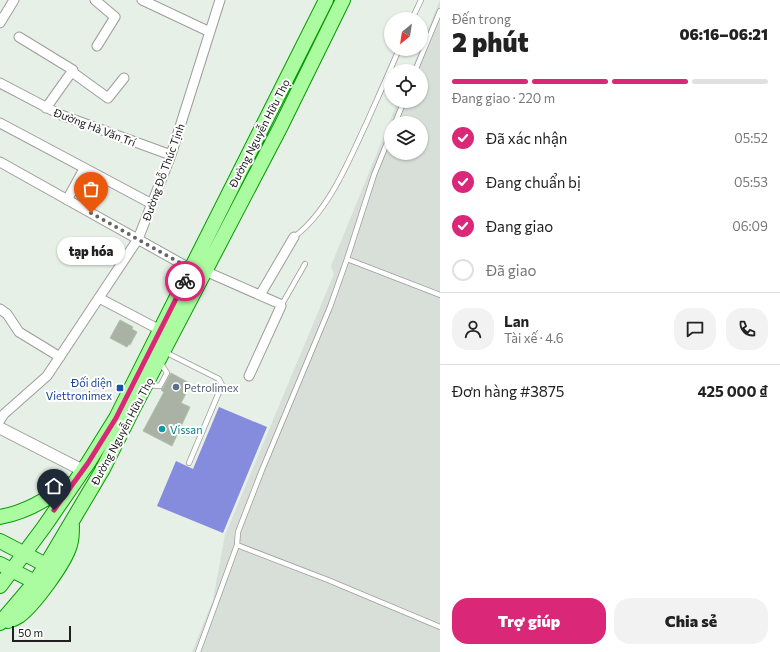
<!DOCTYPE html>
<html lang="vi">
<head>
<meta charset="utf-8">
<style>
  body { margin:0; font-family:Commissioner,sans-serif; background:#f2f2f2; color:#222; height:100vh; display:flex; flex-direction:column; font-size:15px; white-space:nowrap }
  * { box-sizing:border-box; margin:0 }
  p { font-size:13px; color:#767676 }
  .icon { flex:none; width:22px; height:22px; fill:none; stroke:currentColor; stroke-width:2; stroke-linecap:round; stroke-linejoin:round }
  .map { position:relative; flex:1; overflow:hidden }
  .panel { display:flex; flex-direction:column; background:#fff; width:340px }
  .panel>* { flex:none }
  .needle { width:26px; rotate:210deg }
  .controls { position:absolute; left:384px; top:12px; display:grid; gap:8px }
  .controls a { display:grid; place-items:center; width:44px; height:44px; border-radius:50%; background:#fff; box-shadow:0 1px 3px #0004; font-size:20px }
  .scale { position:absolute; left:12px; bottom:10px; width:59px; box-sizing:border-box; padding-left:4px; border:2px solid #202020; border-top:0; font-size:11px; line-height:14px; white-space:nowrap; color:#202020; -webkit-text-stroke:3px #fff; paint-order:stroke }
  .pin { position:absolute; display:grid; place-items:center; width:34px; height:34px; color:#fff; margin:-41px -17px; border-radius:50% 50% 50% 0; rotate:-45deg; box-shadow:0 0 4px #0007 }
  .pin .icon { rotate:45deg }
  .courier { position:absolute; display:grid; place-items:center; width:40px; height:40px; margin:-20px; border:3px solid #db2777; border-radius:50%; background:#fff; color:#222; box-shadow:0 1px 5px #0007 }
  .bubble { position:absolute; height:28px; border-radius:14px; background:#fff; box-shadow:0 1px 3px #0004; font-size:13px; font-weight:800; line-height:28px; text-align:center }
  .overview em { font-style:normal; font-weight:800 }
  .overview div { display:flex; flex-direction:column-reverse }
  .overview { display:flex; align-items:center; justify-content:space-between; height:68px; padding:0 12px }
  h1 { font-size:26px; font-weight:800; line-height:30px }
  .bar { display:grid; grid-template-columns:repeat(4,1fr); gap:6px 4px; align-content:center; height:48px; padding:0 12px }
  .bar i { height:5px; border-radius:3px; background:#e0e0e0 }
  .bar .active { background:#db2777 }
  .bar p { grid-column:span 4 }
  .line { display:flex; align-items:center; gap:10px; padding:0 12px; border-top:1px solid #e0e0e0 }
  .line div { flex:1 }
  .round { display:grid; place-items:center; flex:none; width:42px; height:42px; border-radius:16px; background:#f2f2f2 }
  ol { padding:0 12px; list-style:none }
  li { display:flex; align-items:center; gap:12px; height:44px }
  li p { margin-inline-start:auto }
  li .icon { padding:4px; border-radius:50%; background:#db2777; color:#fff; stroke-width:4 }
  li:last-child { color:#767676 }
  li i { width:22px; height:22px; border:2px solid #e0e0e0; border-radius:50% }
  .primary-button { display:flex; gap:8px; margin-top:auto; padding:8px 12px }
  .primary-button a { flex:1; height:46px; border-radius:16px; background:#db2777; color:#fff; font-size:16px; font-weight:800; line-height:46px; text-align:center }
  .primary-button a+a { background:#f2f2f2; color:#222 }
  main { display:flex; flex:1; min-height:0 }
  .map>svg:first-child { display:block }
  .airport { fill:#d7dfd8; fill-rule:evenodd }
  .pitch { fill:#858cde }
  .building { fill:#a9b2a5; stroke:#afc2a8 }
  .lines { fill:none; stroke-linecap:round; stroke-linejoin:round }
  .service-casing { stroke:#9d9d9d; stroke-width:6 }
  .minor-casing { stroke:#9d9d9d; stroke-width:11 }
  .tertiary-casing { stroke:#9d9d9d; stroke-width:13 }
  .primary-casing { stroke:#049a01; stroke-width:16 }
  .service { stroke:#fff; stroke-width:4.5 }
  .minor { stroke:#fff; stroke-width:9 }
  .tertiary { stroke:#fff; stroke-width:11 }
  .primary { stroke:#abfba0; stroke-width:14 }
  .done { stroke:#656965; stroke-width:4; stroke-dasharray:0 7.2 }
  .route { stroke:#db2777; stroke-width:5 }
  .service-dot { fill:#5c6f8a; stroke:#fff; stroke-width:1.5 }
  .transit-dot { fill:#1a4fb4; stroke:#fff; stroke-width:1.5 }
  .culture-dot { fill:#0f9aa8; stroke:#fff; stroke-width:1.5 }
  .labels { text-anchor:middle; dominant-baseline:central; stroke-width:4; stroke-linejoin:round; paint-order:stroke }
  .street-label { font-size:11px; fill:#202020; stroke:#fff }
  .transit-label { font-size:11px; fill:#164399; stroke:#fff; text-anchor:end }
  .service-label { font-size:11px; fill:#4e5e75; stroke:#fff; text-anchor:start }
  .culture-label { font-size:11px; fill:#0d838f; stroke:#fff; text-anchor:start }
</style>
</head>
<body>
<main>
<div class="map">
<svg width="440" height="652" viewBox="0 0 440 652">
  <rect width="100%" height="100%" fill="#e6f0e6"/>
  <path class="airport" d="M440,0V652H192L213,600L225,535L334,274L331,266L398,101H421V71H411L420,49H421V46ZM391,123H421V153H391Z"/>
  <path class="pitch" d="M219,407L267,427L223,533L157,506L176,461L193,469Z"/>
  <path class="building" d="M120,320L133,327L132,329L137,332L130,345L129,344L127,347L110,338Z
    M171,373L191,384L181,403L190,407L172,446L143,431L164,392L161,390L163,388Z"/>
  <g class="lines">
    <defs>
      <path id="service" d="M412,19L421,0
        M415,71L440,11
        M395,123L404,101
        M294,237C329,211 349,160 367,122C378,97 389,73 399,49
        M347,259L440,295
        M281,306L305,264
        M165,352L219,379L222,385L189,463
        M147,385L160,386L167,373L160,362
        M237,545L328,580L440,627
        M198,652L237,545L238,532L262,470L330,307L347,259L374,175L391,133"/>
      <path id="minor" d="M95,0L115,17L97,46
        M142,0L210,32
        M0,23L14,0
        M19,37L73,70L46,108
        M72,72L108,98L124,78
        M0,83L61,115L171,155
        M0,123L152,204
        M0,162L191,269
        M67,200L84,169
        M205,271L280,304L281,306L249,376
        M260,295L294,237
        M99,298L160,330
        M0,309L7,314L19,332L60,357
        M0,420L4,414L47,376L138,239L171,155L220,0"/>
      <path id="tertiary" d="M0,428L82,470"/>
      <path id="primary" d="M0,517C26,512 46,501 66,484
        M0,541L46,565
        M0,564L35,582
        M0,586L44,527L88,463L116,418L326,0
        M8,621C11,620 16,618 19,616C34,605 65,563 70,545C72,539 72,532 72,526
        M0,623L35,582L46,565L103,469L133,409L281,126L343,0"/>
    </defs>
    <use href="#service" class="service-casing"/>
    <use href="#minor" class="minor-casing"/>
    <use href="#tertiary" class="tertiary-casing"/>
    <use href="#primary" class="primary-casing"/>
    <use href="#service" class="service"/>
    <use href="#minor" class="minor"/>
    <use href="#tertiary" class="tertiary"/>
    <use href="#primary" class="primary"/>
  </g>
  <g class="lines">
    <path class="done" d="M91,213L191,269L185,281"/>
    <path class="route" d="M54,510L88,463L116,418L185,281"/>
  </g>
  <circle class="service-dot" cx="176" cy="387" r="4"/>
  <rect class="transit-dot" x="116" y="384" width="8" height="8" rx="2"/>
  <circle class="culture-dot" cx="162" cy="429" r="4"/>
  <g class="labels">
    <g class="street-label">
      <text transform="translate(95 127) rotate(21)">Đường Hà Văn Trí</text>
      <text transform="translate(259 133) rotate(-63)">Đường Nguyễn Hữu Thọ</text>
      <text transform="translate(163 172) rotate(-70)">Đường Đỗ Thúc Tịnh</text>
      <text transform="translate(122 431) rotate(-62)">Đường Nguyễn Hữu Thọ</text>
    </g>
    <g class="transit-label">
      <text x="112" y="382">Đối diện<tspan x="112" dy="13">Viettronimex</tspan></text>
    </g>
    <g class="service-label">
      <text x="184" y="387">Petrolimex</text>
    </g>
    <g class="culture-label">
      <text x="170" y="429">Vissan</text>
    </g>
  </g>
</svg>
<div class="controls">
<a><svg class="needle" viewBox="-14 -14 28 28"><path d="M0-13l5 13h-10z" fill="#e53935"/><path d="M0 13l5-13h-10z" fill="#767676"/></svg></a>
<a><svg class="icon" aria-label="locate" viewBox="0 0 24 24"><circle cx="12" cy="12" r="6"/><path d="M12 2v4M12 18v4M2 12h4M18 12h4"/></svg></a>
<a><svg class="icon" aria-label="layers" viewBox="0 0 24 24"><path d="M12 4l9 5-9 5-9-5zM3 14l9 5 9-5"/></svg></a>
</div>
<div class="scale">50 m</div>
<div class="pin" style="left:91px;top:213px;background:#ea580c"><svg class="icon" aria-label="bag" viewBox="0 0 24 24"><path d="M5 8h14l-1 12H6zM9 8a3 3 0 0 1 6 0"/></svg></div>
<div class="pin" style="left:54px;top:510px;background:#1f2937"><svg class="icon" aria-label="home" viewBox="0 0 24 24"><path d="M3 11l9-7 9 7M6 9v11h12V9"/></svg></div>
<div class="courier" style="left:185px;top:281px"><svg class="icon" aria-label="bike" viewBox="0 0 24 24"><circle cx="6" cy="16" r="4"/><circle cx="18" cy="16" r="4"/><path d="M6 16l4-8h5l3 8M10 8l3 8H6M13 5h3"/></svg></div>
<div class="bubble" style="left:57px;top:237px;width:68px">tạp hóa</div>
</div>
<section class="panel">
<div class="overview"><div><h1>2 phút</h1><p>Đến trong</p></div><em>06:16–06:21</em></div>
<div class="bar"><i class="active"></i><i class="active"></i><i class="active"></i><i></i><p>Đang giao · 220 m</p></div>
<ol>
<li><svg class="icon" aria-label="check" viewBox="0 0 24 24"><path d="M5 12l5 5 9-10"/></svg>Đã xác nhận<p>05:52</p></li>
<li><svg class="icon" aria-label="check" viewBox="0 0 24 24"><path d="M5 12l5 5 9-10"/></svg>Đang chuẩn bị<p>05:53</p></li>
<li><svg class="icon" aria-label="check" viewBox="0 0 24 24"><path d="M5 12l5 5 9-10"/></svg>Đang giao<p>06:09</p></li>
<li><i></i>Đã giao</li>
</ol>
<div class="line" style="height:72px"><a class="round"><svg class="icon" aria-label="person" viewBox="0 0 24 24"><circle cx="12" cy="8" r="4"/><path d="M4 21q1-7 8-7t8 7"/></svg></a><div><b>Lan</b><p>Tài xế · 4.6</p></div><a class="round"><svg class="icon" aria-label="chat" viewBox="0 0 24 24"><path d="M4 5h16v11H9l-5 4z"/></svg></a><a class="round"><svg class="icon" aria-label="phone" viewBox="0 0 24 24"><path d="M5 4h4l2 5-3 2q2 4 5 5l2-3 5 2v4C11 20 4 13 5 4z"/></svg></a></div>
<div class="line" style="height:52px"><div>Đơn hàng #3875</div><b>425 000 ₫</b></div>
<div class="primary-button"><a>Trợ giúp</a><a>Chia sẻ</a></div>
</section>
</main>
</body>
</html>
